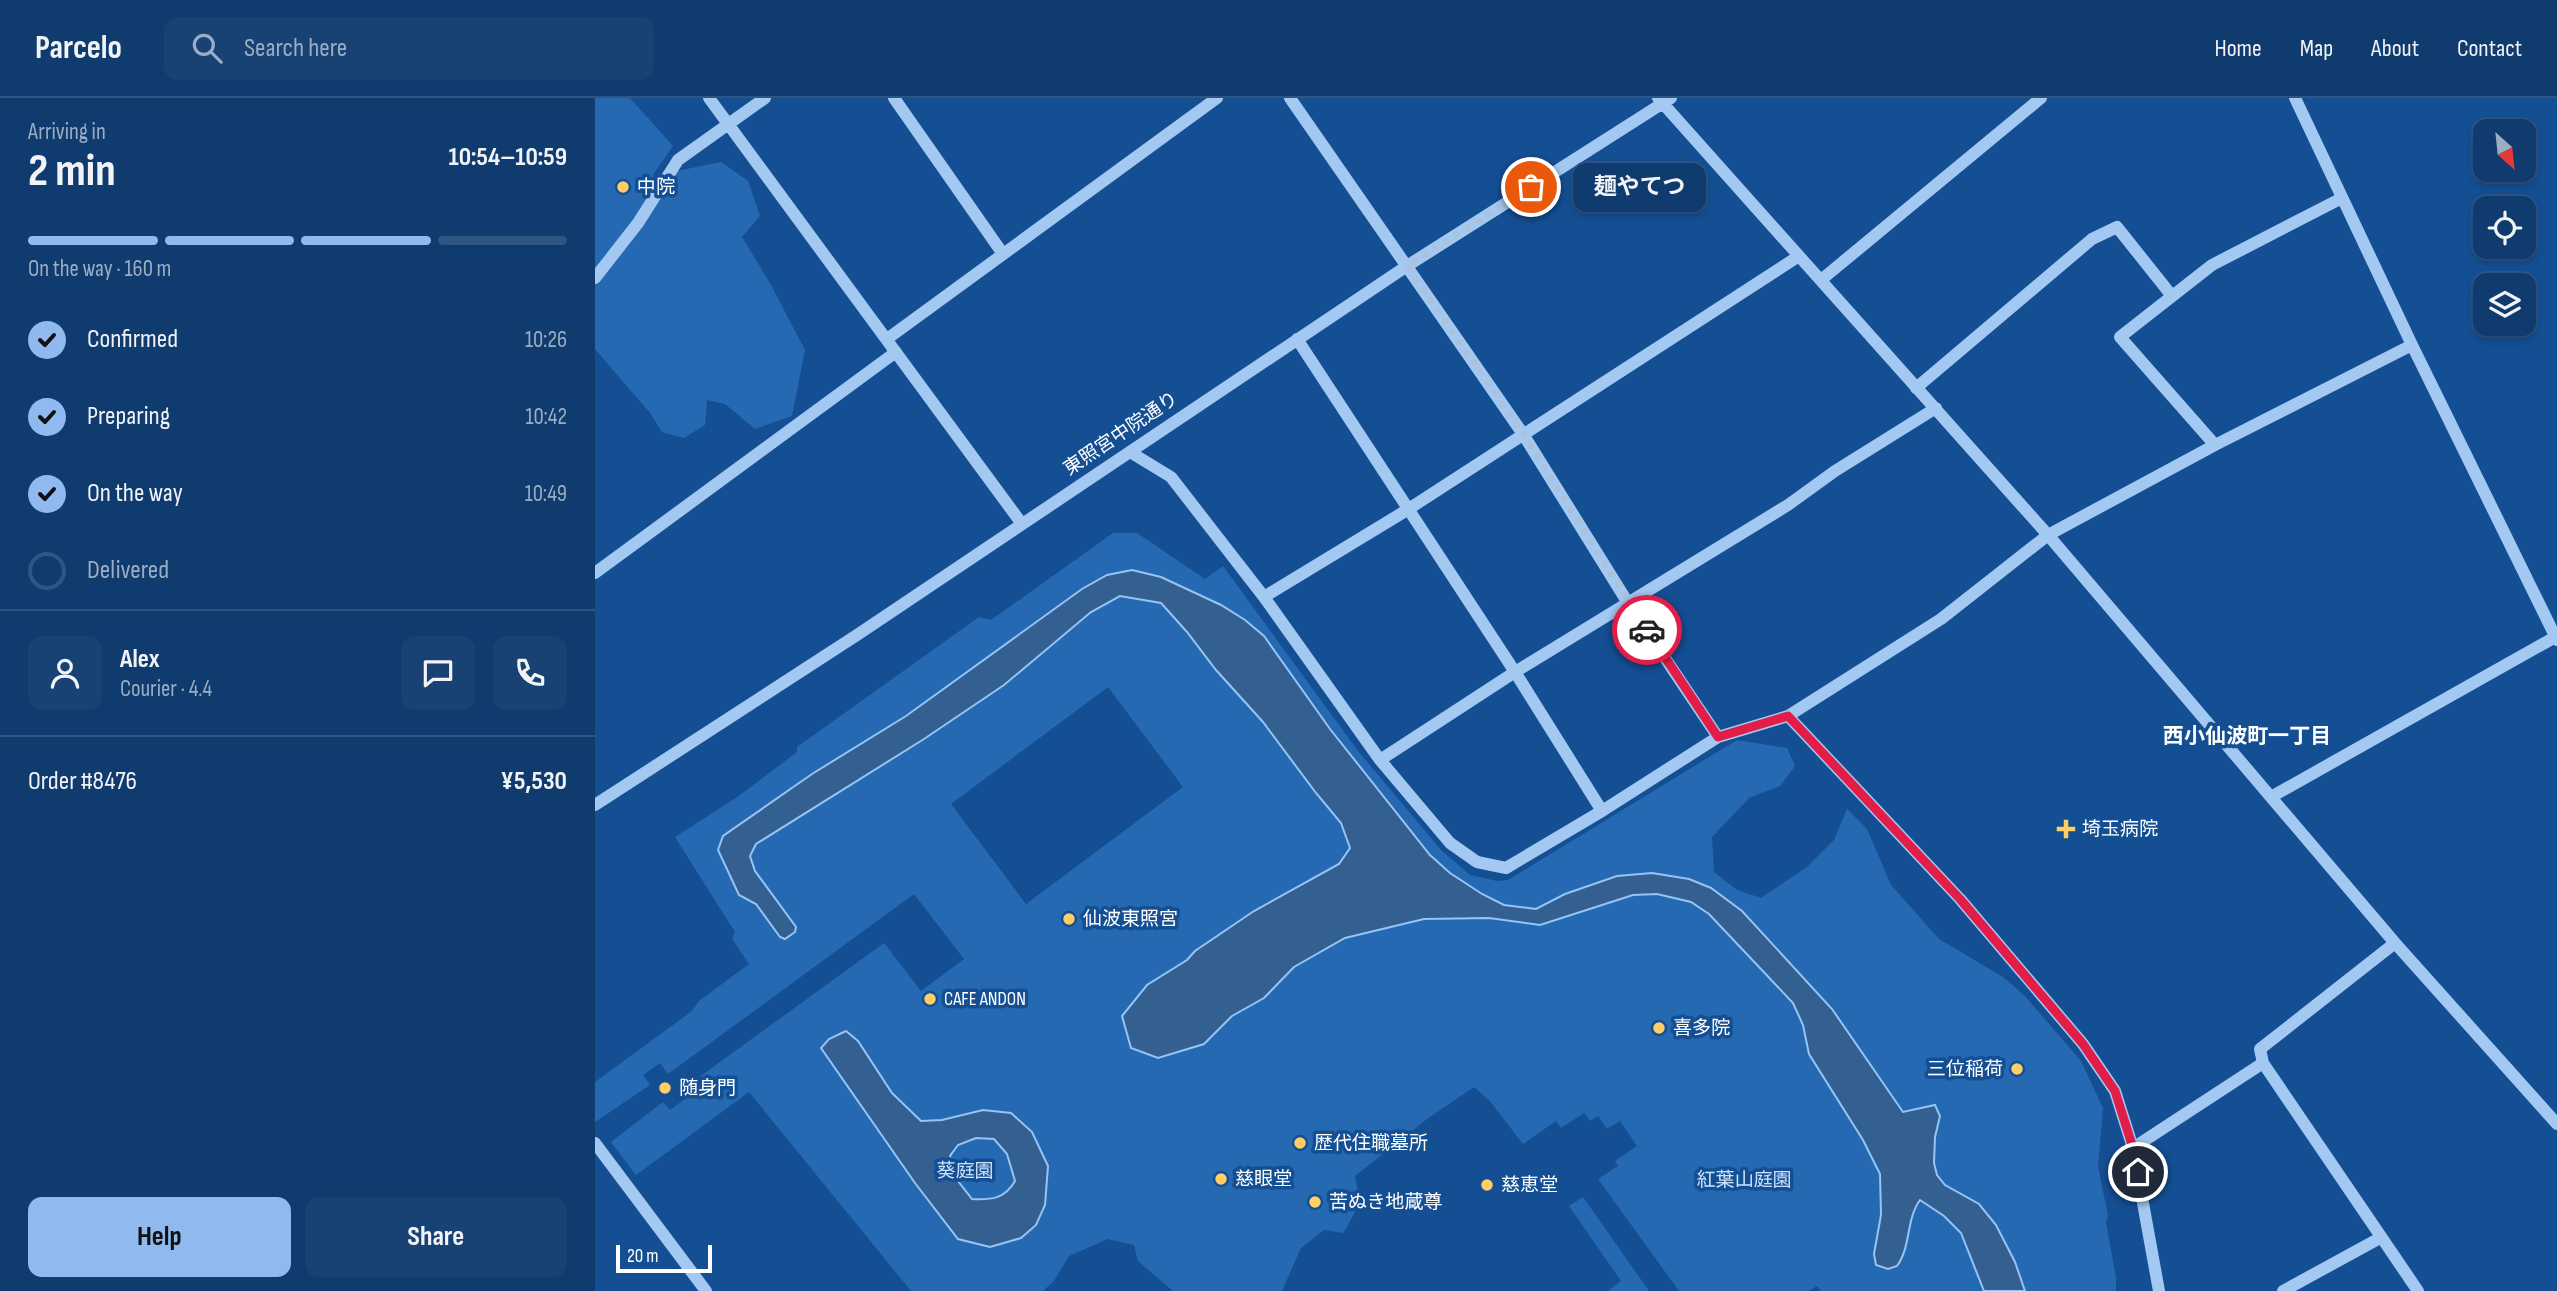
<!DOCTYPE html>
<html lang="en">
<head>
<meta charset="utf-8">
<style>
  body { margin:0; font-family:"Sofia Sans Condensed","Noto Sans JP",sans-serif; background:#184274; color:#f1f3f6; height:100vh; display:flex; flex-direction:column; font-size:26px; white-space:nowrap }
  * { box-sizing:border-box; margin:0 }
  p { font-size:23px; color:#9badc3 }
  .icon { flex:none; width:38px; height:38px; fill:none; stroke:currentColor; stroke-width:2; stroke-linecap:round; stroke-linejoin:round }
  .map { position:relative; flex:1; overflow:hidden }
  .drawer { display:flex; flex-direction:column; background:#0f3b6f; width:595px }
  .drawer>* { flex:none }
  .needle { width:46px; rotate:153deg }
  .buttons { position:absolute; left:1878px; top:21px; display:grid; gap:14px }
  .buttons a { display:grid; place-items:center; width:63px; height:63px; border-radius:14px; background:#0f3b6f; box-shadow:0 4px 10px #0003,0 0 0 2px #2f5582; font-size:35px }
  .scale { position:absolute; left:21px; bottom:18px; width:96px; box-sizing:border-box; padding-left:7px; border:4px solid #fff; border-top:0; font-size:19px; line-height:24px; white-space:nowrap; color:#fff; -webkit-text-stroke:5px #144f94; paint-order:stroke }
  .pin { position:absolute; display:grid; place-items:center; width:60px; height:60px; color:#fff; margin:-30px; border:4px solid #fff; border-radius:50%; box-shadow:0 2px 7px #0007 }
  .courier { position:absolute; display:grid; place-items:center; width:70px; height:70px; margin:-35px; border:5px solid #e11d48; border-radius:50%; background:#fff; color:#222; box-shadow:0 2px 9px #0007 }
  .bubble { position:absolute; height:49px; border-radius:14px; background:#0f3b6f; box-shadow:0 4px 10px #0003,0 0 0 2px #2f5582; font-size:23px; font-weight:700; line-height:49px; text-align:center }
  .summary em { font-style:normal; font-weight:700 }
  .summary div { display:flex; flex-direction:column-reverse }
  .summary { display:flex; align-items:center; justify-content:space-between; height:119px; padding:0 28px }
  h1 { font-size:46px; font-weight:700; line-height:52px }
  .bar { display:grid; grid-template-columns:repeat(4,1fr); gap:10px 7px; align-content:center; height:84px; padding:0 28px }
  .bar i { height:9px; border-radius:5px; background:#2f5582 }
  .bar .active { background:#90b9f0 }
  .bar p { grid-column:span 4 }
  .line { display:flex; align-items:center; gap:18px; padding:0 28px; border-top:2px solid #2f5582 }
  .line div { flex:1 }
  .round { display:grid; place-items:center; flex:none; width:74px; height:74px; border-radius:14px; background:#184274 }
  ol { padding:0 28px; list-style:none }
  li { display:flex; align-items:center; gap:21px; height:77px }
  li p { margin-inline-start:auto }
  li .icon { padding:7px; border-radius:50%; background:#90b9f0; color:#111; stroke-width:4 }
  li:last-child { color:#9badc3 }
  li i { width:38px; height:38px; border:4px solid #2f5582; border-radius:50% }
  .cta { display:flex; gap:14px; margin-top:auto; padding:14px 28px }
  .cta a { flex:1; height:80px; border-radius:14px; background:#90b9f0; color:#111; font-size:28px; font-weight:700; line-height:80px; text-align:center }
  .cta a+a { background:#184274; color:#f1f3f6 }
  header { display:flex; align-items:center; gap:42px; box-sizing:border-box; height:98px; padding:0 35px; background:#0f3b6f; border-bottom:2px solid #2f5582 }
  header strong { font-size:33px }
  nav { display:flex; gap:38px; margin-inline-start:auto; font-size:24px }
  .search { width:490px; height:63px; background:#184274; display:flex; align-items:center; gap:18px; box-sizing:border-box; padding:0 24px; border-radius:14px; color:#9badc3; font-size:26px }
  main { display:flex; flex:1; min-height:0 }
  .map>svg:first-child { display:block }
  .green { fill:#2669b3; fill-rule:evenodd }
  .water { fill:#335f91; stroke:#95c4f5; stroke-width:2; fill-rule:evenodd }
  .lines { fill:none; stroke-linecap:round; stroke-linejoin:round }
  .minor { stroke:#a3c9f2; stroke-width:12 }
  .done { stroke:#adc1da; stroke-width:7; stroke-dasharray:0 12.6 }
  .route { stroke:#e11d48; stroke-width:9 }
  .poi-dot { fill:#ffce64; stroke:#144f94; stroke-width:2.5 }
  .labels { text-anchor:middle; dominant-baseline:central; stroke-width:7; stroke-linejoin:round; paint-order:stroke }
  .poi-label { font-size:19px; fill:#fff; stroke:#144f94; text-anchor:start }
  .street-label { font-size:19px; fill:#fff; stroke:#144f94 }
  .park-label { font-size:19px; fill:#cae2fc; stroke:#144f94 }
  .neighbourhood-label { font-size:21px; font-weight:bold; fill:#fff; stroke:#144f94 }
</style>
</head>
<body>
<header>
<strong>Parcelo</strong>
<div class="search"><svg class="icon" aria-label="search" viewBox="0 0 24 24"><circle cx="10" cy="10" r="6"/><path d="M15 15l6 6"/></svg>Search here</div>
<nav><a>Home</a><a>Map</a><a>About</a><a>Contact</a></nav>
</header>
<main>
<section class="drawer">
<div class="summary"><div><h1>2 min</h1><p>Arriving in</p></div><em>10:54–10:59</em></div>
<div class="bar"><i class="active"></i><i class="active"></i><i class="active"></i><i></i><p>On the way · 160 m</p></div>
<ol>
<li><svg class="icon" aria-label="check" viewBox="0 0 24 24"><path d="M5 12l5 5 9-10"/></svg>Confirmed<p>10:26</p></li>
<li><svg class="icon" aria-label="check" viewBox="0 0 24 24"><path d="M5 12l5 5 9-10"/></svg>Preparing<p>10:42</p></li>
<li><svg class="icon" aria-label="check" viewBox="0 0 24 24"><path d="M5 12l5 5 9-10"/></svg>On the way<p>10:49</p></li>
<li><i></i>Delivered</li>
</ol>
<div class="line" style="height:126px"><a class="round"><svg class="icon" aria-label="person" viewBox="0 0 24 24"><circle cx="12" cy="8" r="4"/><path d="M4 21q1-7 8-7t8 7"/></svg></a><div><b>Alex</b><p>Courier · 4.4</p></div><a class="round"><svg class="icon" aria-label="chat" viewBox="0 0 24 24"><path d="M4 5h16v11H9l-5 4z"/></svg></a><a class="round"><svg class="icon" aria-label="phone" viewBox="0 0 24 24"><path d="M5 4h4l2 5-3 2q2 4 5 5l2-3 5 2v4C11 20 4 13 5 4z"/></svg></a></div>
<div class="line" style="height:91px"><div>Order #8476</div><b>¥5,530</b></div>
<div class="cta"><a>Help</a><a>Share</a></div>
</section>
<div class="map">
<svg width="1962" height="1193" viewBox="0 0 1962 1193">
  <rect width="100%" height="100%" fill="#144f94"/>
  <path class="green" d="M0,0H35L78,48L57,78L126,64L153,83L165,118L147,139L176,187L210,252L197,318L160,331L130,306L112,302L110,327L89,340L67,334L55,315L0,251Z
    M518,435H542L610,481L628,468L763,653L846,752L875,777L902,783L913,782L1142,642L1192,650L1200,668L1185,688L1154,700L1117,739L1119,774L1142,792L1166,800L1212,769L1239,742L1252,711L1272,731L1296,787L1344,841L1408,879L1429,897L1486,963L1508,1010L1503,1069L1513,1117L1511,1124L1521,1180V1193H1430L1420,1164L1384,1106L1349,1086L1342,1077L1339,1065L1340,1039L1345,1018L1340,1008L1308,1014L1237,911L1147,813L1117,790L970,796L941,811L909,807L887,796L855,775L835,757L735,631L669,538L650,522L512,477L487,491L311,618L217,676L128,738L144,797L161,805L185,839L201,828L160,773L155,758L161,746L329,641L409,587L496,514L525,498L566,505L592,534L621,572L668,624L721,695L746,725L755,750L744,766L659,813L600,853L592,862L552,887L609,946L637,918L669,900L699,869L750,840L829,821L894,820L945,827L1038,797L1062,796L1096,804L1114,816L1198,905L1208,927L1214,956L1268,1042L1285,1076L1286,1117L1279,1156L1302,1168C1316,1149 1312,1122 1325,1101L1349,1118L1366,1135L1389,1193H1226L1222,1188L1214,1193H1084L1003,1081L1023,1068L1020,1063L1042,1048L1025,1023L1012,1031L1003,1018L995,1023L989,1015L966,1030L961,1023L928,1046L894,1002L879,989L832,1021L760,1078C766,1105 763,1111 748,1135L729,1132L706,1150L687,1193H578L543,1163L539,1147L513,1141L474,1158L459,1183L448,1193H316L154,994L41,1077L16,1044L68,1004L75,1012L91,1000L85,993L289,845L326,893L369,861L319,796L73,976L65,965L48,977L55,987L0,1024V984L97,913L104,903L154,866L137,841L140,834L80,739L141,700L202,654V649L384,519L396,522ZM513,589L588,689L431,806L356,706Z
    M988,1099L1054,1193H1013L1026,1183L974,1108Z"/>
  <path class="water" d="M537,472L566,479L626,507L650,522L669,538L735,631L835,757L855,775L887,796L909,807L941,811L970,796L1022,778L1057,775L1094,781L1116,790L1147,813L1237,911L1308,1014L1340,1007L1345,1018L1340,1039L1339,1065L1342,1077L1350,1087L1384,1106L1401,1127L1420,1164L1430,1193H1389L1366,1135L1349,1118L1325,1102C1311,1121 1316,1149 1302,1168L1293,1171L1281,1167L1279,1156L1286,1117L1285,1076L1268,1042L1214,956L1208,927L1198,905L1114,816L1096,804L1062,796L1038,797L945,827L894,820L829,821L750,840L699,869L669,900L637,918L609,946L563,960L536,950L527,918L552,887L592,862L600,853L659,813L744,766L755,750L746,725L721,695L668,624L621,572L592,534L566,505L525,498L496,514L409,587L329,641L161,746L155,758L160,773L201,829L200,834L190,841L185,839L161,806L144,797L123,752L128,738L217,676L311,618L487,491L512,477Z
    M251,933L263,943L297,995L326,1023L347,1022L388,1012L416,1015L437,1034L453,1068L450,1107L441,1127L426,1140L395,1149L363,1141L320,1085L226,950L234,941ZM381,1040L399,1041L412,1056L420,1083C410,1101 396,1102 377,1101L363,1083L355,1058L363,1047Z"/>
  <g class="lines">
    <path class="minor" d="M114,0L427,426
      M299,0L408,156
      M695,0L928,336L1033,505L1123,639
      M1063,0L1453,437L1800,845L1962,1026
      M1700,0L1817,247L1962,542
      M0,180L43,125L83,62L170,0
      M1226,182L1446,0
      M292,241L622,0
      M702,241L920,574L1007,713
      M1321,290L1497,141L1522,129L1577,198
      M1620,347L1525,239L1617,167L1747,100
      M535,354L576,379L669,499L785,662L855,745L882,764L911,770L1007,713L1123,639L1193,618L1346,521L1453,437L1620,347L1817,247
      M0,475L301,254
      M669,499L812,412L1204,158
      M1193,618L1365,801L1488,946L1520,993L1538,1050L1564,1193
      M785,662L920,574L1193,407L1240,373L1341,310
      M1676,699L1962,538
      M0,707L262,537L812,168L1076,0
      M1800,845L1665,951L1668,965L1823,1193
      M0,1045L111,1193
      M1538,1050L1668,965
      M1688,1193L1785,1140"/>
  </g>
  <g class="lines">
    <path class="done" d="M936,89L812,168L928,336L1052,532"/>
    <path class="route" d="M1052,532L1123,639L1193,618L1365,801L1488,946L1520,993L1538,1050L1543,1074"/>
  </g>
  <g class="poi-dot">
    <circle cx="28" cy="89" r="7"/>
    <path d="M1467.5 720.5h7v7h7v7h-7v7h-7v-7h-7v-7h7z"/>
    <circle cx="474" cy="821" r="7"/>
    <circle cx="335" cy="901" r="7"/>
    <circle cx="1064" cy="930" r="7"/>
    <circle cx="1422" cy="971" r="7"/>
    <circle cx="70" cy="990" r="7"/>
    <circle cx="705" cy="1045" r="7"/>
    <circle cx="626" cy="1081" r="7"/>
    <circle cx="892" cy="1087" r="7"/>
    <circle cx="720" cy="1104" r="7"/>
  </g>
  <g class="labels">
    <g class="poi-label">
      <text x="42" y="89">中院</text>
      <text x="1487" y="731">埼玉病院</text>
      <text x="488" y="821">仙波東照宮</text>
      <text x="349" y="901">CAFE ANDON</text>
      <text x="1078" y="930">喜多院</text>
      <text x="1408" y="971" text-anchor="end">三位稲荷</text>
      <text x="84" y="990">随身門</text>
      <text x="719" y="1045">歴代住職墓所</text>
      <text x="640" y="1081">慈眼堂</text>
      <text x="906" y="1087">慈恵堂</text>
      <text x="734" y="1104">苦ぬき地蔵尊</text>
    </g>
    <g class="street-label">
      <text transform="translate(526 336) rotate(-34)">東照宮中院通り</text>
    </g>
    <g class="park-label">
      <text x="370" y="1073">葵庭園</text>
      <text x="1149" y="1082">紅葉山庭園</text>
    </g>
    <g class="neighbourhood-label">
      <text x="1652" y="638">西小仙波町一丁目</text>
    </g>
  </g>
</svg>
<div class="buttons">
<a><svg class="needle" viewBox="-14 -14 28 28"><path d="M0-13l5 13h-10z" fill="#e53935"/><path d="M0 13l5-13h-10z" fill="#9badc3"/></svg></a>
<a><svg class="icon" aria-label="locate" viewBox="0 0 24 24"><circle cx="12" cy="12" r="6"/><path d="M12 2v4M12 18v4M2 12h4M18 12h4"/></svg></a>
<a><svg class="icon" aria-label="layers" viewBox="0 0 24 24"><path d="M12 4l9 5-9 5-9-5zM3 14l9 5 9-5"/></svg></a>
</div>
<div class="scale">20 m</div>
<div class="pin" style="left:936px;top:89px;background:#ea580c"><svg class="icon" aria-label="bag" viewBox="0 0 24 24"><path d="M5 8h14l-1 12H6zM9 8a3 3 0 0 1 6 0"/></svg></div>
<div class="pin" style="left:1543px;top:1074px;background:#1f2937"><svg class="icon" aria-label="home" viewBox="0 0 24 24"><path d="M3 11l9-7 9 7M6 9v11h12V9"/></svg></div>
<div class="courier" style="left:1052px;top:532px"><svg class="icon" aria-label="car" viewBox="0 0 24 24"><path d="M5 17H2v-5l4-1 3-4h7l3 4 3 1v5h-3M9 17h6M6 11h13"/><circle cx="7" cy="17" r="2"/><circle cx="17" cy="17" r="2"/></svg></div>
<div class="bubble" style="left:978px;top:65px;width:133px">麺やてつ</div>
</div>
</main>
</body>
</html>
